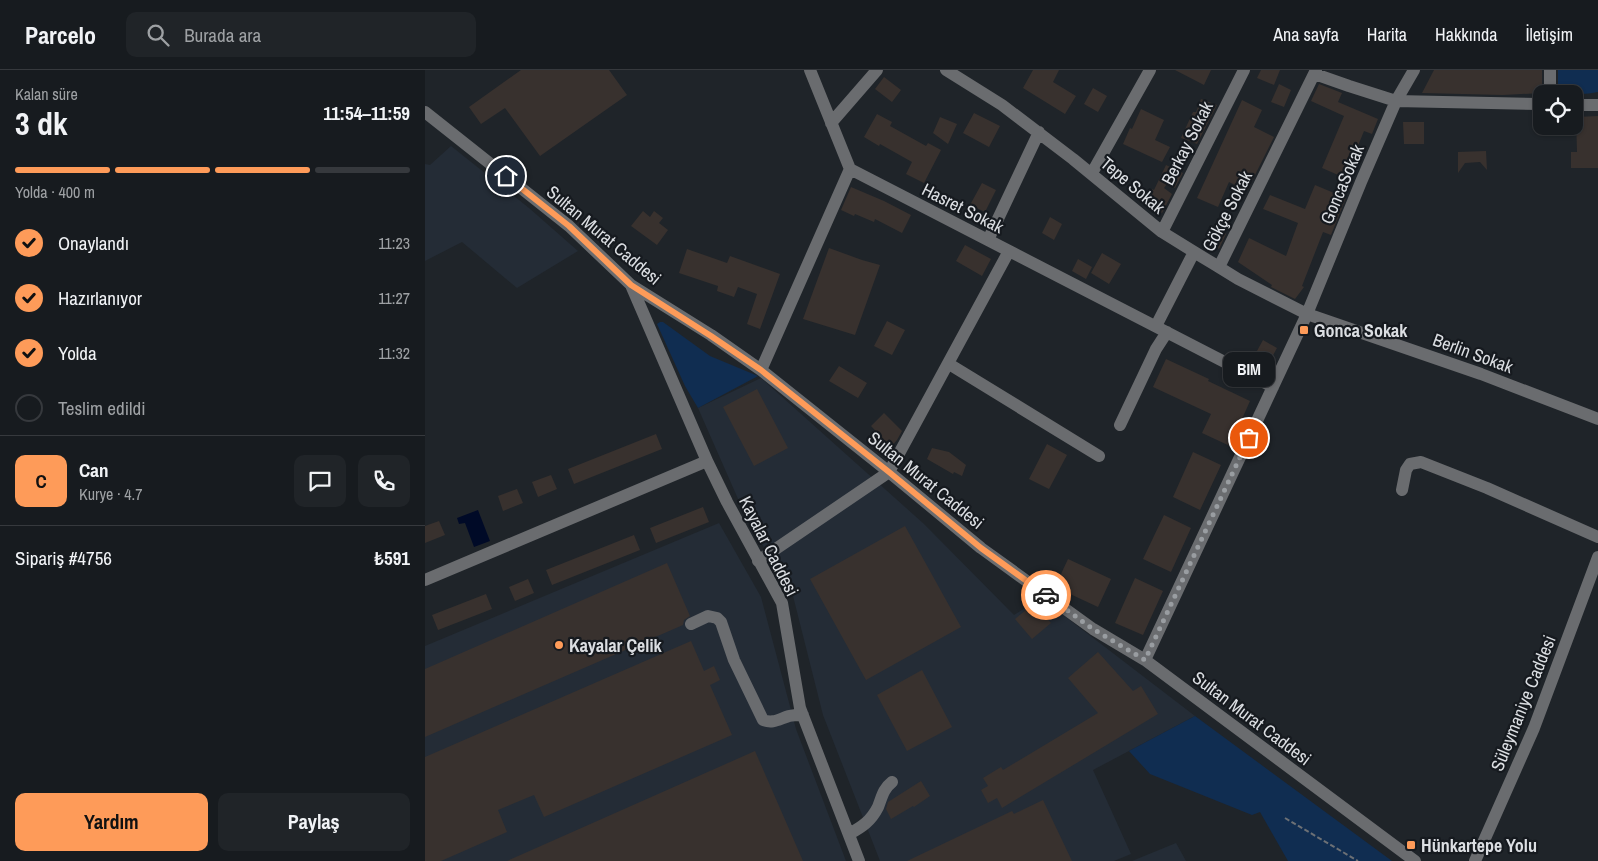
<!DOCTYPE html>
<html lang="tr">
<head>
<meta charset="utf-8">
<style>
  body { margin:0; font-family:"Archivo Narrow",sans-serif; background:#202428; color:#f1f3f6; height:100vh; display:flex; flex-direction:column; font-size:19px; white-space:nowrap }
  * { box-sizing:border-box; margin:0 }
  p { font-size:16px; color:#9ea1a4 }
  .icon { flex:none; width:28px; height:28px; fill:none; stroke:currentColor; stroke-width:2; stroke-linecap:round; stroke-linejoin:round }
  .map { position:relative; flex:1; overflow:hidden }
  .side { display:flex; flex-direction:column; background:#171b1f; width:425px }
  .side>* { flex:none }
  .buttons { position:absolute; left:1108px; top:15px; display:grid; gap:10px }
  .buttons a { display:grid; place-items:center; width:50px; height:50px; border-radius:10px; background:#171b1f; box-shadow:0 1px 4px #0004,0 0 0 1px #36393d; font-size:25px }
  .pin { position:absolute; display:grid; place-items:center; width:42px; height:42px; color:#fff; margin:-21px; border:2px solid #fff; border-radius:50%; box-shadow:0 1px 5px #0007 }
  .courier { position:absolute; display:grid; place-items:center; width:50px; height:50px; margin:-25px; border:4px solid #fe9b59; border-radius:50%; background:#fff; color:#222; box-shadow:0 1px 6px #0007 }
  .bubble { position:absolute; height:35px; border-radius:10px; background:#171b1f; box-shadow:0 1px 4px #0004,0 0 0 1px #36393d; font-size:16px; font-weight:700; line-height:35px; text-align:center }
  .headline em { font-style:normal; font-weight:700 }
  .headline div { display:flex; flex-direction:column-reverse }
  .headline { display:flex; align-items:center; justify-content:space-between; height:85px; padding:0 15px }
  h1 { font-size:32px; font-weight:700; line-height:38px }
  .bar { display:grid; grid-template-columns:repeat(4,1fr); gap:8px 5px; align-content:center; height:60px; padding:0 15px }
  .bar i { height:6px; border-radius:4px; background:#36393d }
  .bar .selected { background:#fe9b59 }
  .bar p { grid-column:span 4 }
  .line { display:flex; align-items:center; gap:12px; padding:0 15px; border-top:1px solid #36393d }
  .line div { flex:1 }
  .round { display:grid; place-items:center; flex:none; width:52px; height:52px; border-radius:10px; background:#202428 }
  ol { padding:0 15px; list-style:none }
  li { display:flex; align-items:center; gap:15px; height:55px }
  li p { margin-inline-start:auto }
  li .icon { padding:5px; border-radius:50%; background:#fe9b59; color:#111; stroke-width:4 }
  li:last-child { color:#9ea1a4 }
  li i { width:28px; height:28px; border:2px solid #36393d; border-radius:50% }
  .cta { display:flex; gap:10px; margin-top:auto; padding:10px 15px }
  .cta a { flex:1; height:58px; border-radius:10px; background:#fe9b59; color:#111; font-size:20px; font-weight:700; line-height:58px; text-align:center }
  .cta a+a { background:#202428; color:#f1f3f6 }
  header { display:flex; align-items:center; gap:30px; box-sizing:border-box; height:70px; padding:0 25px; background:#171b1f; border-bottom:1px solid #36393d }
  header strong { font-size:24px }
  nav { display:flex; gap:28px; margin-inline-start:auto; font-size:18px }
  .search { width:350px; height:45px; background:#202428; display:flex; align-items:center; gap:12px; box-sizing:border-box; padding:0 18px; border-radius:10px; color:#9ea1a4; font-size:19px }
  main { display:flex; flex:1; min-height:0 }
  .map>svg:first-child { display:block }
  .built { fill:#242c36 }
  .green { fill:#102d51 }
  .water { fill:#000a27 }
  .building { fill:#38312e }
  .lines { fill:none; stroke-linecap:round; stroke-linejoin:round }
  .path { stroke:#6c7075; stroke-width:2; stroke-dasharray:5 2.5; stroke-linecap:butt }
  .minor { stroke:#6a6c6f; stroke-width:12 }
  .done { stroke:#999da1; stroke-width:5; stroke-dasharray:0 9 }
  .route { stroke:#fe9b59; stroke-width:6 }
  .poi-dot { fill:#fe9b59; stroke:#161a1f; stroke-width:2 }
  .labels { text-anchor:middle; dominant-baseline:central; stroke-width:4.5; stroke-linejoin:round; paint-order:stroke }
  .street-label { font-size:18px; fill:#dbdee2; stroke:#161a1f }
  .poi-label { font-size:18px; font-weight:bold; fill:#dbdee2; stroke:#161a1f; text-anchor:start }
</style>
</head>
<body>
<header>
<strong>Parcelo</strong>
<div class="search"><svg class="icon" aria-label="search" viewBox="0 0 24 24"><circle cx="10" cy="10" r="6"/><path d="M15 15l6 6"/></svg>Burada ara</div>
<nav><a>Ana sayfa</a><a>Harita</a><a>Hakkında</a><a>İletişim</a></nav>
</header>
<main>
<section class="side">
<div class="headline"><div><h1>3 dk</h1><p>Kalan süre</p></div><em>11:54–11:59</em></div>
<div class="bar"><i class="selected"></i><i class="selected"></i><i class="selected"></i><i></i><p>Yolda · 400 m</p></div>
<ol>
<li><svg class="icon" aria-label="check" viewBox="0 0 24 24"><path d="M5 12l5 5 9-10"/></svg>Onaylandı<p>11:23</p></li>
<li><svg class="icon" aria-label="check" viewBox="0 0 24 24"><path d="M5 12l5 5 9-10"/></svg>Hazırlanıyor<p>11:27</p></li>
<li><svg class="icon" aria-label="check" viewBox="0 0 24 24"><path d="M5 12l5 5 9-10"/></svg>Yolda<p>11:32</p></li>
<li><i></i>Teslim edildi</li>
</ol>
<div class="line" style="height:90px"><b class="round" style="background:#fe9b59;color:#111">C</b><div><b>Can</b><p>Kurye · 4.7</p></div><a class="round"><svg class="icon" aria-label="chat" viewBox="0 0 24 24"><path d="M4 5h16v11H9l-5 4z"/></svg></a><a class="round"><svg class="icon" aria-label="phone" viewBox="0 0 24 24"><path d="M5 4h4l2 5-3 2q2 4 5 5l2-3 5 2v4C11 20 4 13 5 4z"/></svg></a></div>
<div class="line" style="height:65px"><div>Sipariş #4756</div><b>₺591</b></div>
<div class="cta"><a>Yardım</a><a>Paylaş</a></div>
</section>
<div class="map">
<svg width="1173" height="791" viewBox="0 0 1173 791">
  <rect width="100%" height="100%" fill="#1f2429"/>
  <path class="built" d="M26,76L104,138L153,181L92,218L37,172L0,191V94L5,95Z
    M336,308L499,454L589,545L616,528L770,646L668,700L706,784L689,791H455L398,645L368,526L321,447L273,338Z
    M294,453L336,527L371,659L421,791H0V576Z
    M751,773L761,791H707Z"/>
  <path class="green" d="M1133,0H1173V22C1158,25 1147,25 1133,19Z
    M235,252H238L285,286L333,306L273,338L260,316L232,254Z
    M770,646L967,791H863L835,742L827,745L725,704L704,681Z"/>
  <path class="water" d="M53,440L65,471L49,477L40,453L34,454L32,448Z"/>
  <path class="building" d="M96,0H184L202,25L115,86L80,38L56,54L44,37Z
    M608,0H634L628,12L651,26L640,44L598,18Z
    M750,0H786L779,15Z
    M836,0H855L849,15L832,8Z
    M1009,0H1117V23L1078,25L997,23Z
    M459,7L476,20L467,32L450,19Z
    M854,14L866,20L859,37L846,32Z
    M894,14L917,23L913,32L953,49L947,64L939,61L920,108L897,98L919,46L886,31Z
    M668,18L682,26L673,42L659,34Z
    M776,29L792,35L772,74L756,68L768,42H771Z
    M817,30L837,40L829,57L849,67L822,121L804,112L793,137L772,128Z
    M716,39L739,50L730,70L745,77L737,92L698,74L705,58L707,59Z
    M549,43L575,56L564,77L538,63Z
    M452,44L467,52L465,56L501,76L503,73L516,80L499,113L481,104L487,92L455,74L454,76L439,67Z
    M1173,46V98H1146V82H1152L1151,47Z
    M515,47L532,54L523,74L508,63Z
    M978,52H999V74H979Z
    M1061,81L1062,100L1055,92L1040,93L1033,103V82Z
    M741,95L758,103L750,118L742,114L739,118L747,124L737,143L719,134L727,119L729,120Z
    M557,113L571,120L560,142L545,135Z
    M890,115L921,128L906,165L898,162L877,216L879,217L870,229L846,217L847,215L813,192L824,168L861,186L873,153L838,139L845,125L880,139Z
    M426,117L459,131L486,145L477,163L450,149L449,152L430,144L429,146L416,140Z
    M218,141L225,147L229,141L238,148L234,153L243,160L232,175L206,156Z
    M625,147L637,154L629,170L617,163Z
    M792,157L801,164L794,179L782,170Z
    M540,175L566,189L557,206L531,191Z
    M404,178L437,190L455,195L430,265L378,249Z
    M262,179L302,193L305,186L355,204L335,259L322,254L332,224L313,217L309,227L292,221L293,216L254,203Z
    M677,183L696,194L684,214L666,203Z
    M653,189L667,197L661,209L647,201Z
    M462,251L480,260L467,285L449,276Z
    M838,270L852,278L841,298L827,290Z
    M741,289L784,309L783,311L825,331L805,376L777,363L786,344L728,317Z
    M414,296L442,313L433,328L404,311Z
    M332,319L363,378L329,396L298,337Z
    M459,343L477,361L472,370L466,377L446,356Z
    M231,364L237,379L149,414L143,399Z
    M622,374L642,385L624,419L604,409Z
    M507,378L524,382L541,395L537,406L529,402L528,404L502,389Z
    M768,382L796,395L775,440L748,427Z
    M126,405L132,419L113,427L107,412Z
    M92,419L98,433L78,441L73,426Z
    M278,437L284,452L231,473L225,458Z
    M739,445L766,458L746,502L718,489Z
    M14,451L20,465L0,473V456Z
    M480,456L536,557L441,610L385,509Z
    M209,465L215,480L127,515L121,500Z
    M643,489L686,509L673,537L630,517Z
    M242,493L265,546L259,550L258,555L0,667V599Z
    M710,508L738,521L718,565L690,553Z
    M103,509L109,523L90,531L84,517Z
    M61,524L67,539L13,560L7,545Z
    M609,533L626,553L607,569L590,549Z
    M266,571L279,601L289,596L295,610L285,615L307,665L119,747L109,725L73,740L82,762L16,791H0V687Z
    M673,582L708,621L716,616L733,644L577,738L572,728L563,733L556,720L563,716L558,708L576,697L578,700L673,643L643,608Z
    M497,600L527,657L482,681L452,625Z
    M330,681L378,791H82Z
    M496,711L505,726L489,737L488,736L466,749L461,739L463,732Z
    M618,730L647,791H482L587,741L589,744Z"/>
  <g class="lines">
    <path class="path" d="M860,748L933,791"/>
    <path class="minor" d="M385,0L425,99L848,317
      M521,0L577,35L648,89L737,162L813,209L882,244L1056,304L1173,349
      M890,4L924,16L971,31L1116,34
      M1125,24V0
      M1149,35H1173
      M0,42L144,156L206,215L286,265L336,300L464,402L556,478L668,559L720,590L990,791
      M406,53L452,0
      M667,103L725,0
      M737,162L819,0
      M563,170L614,62
      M206,215L282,391L302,432L357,533L375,638L434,791
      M731,256L769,182L794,197L891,0
      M524,294L674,386
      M336,300L425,99
      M695,355L731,279L742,262
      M977,420L981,400L985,394L996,392L1062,418L1173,467
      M333,491L464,402L584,181
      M0,510L282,391
      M266,554L283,546L292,548L296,552L309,590L338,650C348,654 354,649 364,646C368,645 373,645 378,645
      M720,590L882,244L936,112L971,31L989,0
      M424,764C437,757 446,751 453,737C457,727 458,719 467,712
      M1050,791L1109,658L1173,487"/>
  </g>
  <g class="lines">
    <path class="done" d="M621,525L668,559L720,590L824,368"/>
    <path class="route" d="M81,106L144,156L206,215L286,266L336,300L464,402L556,478L621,525"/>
  </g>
  <g class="poi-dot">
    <rect x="874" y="255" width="10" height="10" rx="2.5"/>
    <circle cx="134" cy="575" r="5"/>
    <rect x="981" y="770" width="10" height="10" rx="2.5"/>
  </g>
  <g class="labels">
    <g class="street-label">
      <text transform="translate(762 73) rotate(-63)">Berkay Sokak</text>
      <text transform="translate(917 114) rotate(-67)">GoncaSokak</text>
      <text transform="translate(708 115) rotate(40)">Tepe Sokak</text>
      <text transform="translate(538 138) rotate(27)">Hasret Sokak</text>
      <text transform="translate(802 141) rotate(-63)">Gökçe Sokak</text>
      <text transform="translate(179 165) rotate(40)">Sultan Murat Caddesi</text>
      <text transform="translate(1048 283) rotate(20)">Berlin Sokak</text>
      <text transform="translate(501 410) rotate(39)">Sultan Murat Caddesi</text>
      <text transform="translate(344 476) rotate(63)">Kayalar Caddesi</text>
      <text transform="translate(1098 633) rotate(-68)">Süleymaniye Caddesi</text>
      <text transform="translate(827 648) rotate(37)">Sultan Murat Caddesi</text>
    </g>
    <g class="poi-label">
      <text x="889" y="260">Gonca Sokak</text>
      <text x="144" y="575">Kayalar Çelik</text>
      <text x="996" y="775">Hünkartepe Yolu</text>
    </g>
  </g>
</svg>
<div class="buttons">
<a><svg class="icon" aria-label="locate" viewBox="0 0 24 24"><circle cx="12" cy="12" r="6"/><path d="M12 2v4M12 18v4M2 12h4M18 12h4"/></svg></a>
</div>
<div class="pin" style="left:824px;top:368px;background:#ea580c"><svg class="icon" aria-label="bag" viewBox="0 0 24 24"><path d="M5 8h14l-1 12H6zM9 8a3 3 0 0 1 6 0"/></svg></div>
<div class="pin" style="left:81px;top:106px;background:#1f2937"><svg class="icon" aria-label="home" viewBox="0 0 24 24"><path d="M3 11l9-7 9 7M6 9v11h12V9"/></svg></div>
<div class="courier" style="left:621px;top:525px"><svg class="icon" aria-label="car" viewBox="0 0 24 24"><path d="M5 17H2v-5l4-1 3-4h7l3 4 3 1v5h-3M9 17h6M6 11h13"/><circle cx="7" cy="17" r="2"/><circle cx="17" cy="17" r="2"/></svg></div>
<div class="bubble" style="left:798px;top:282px;width:52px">BIM</div>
</div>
</main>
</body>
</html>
